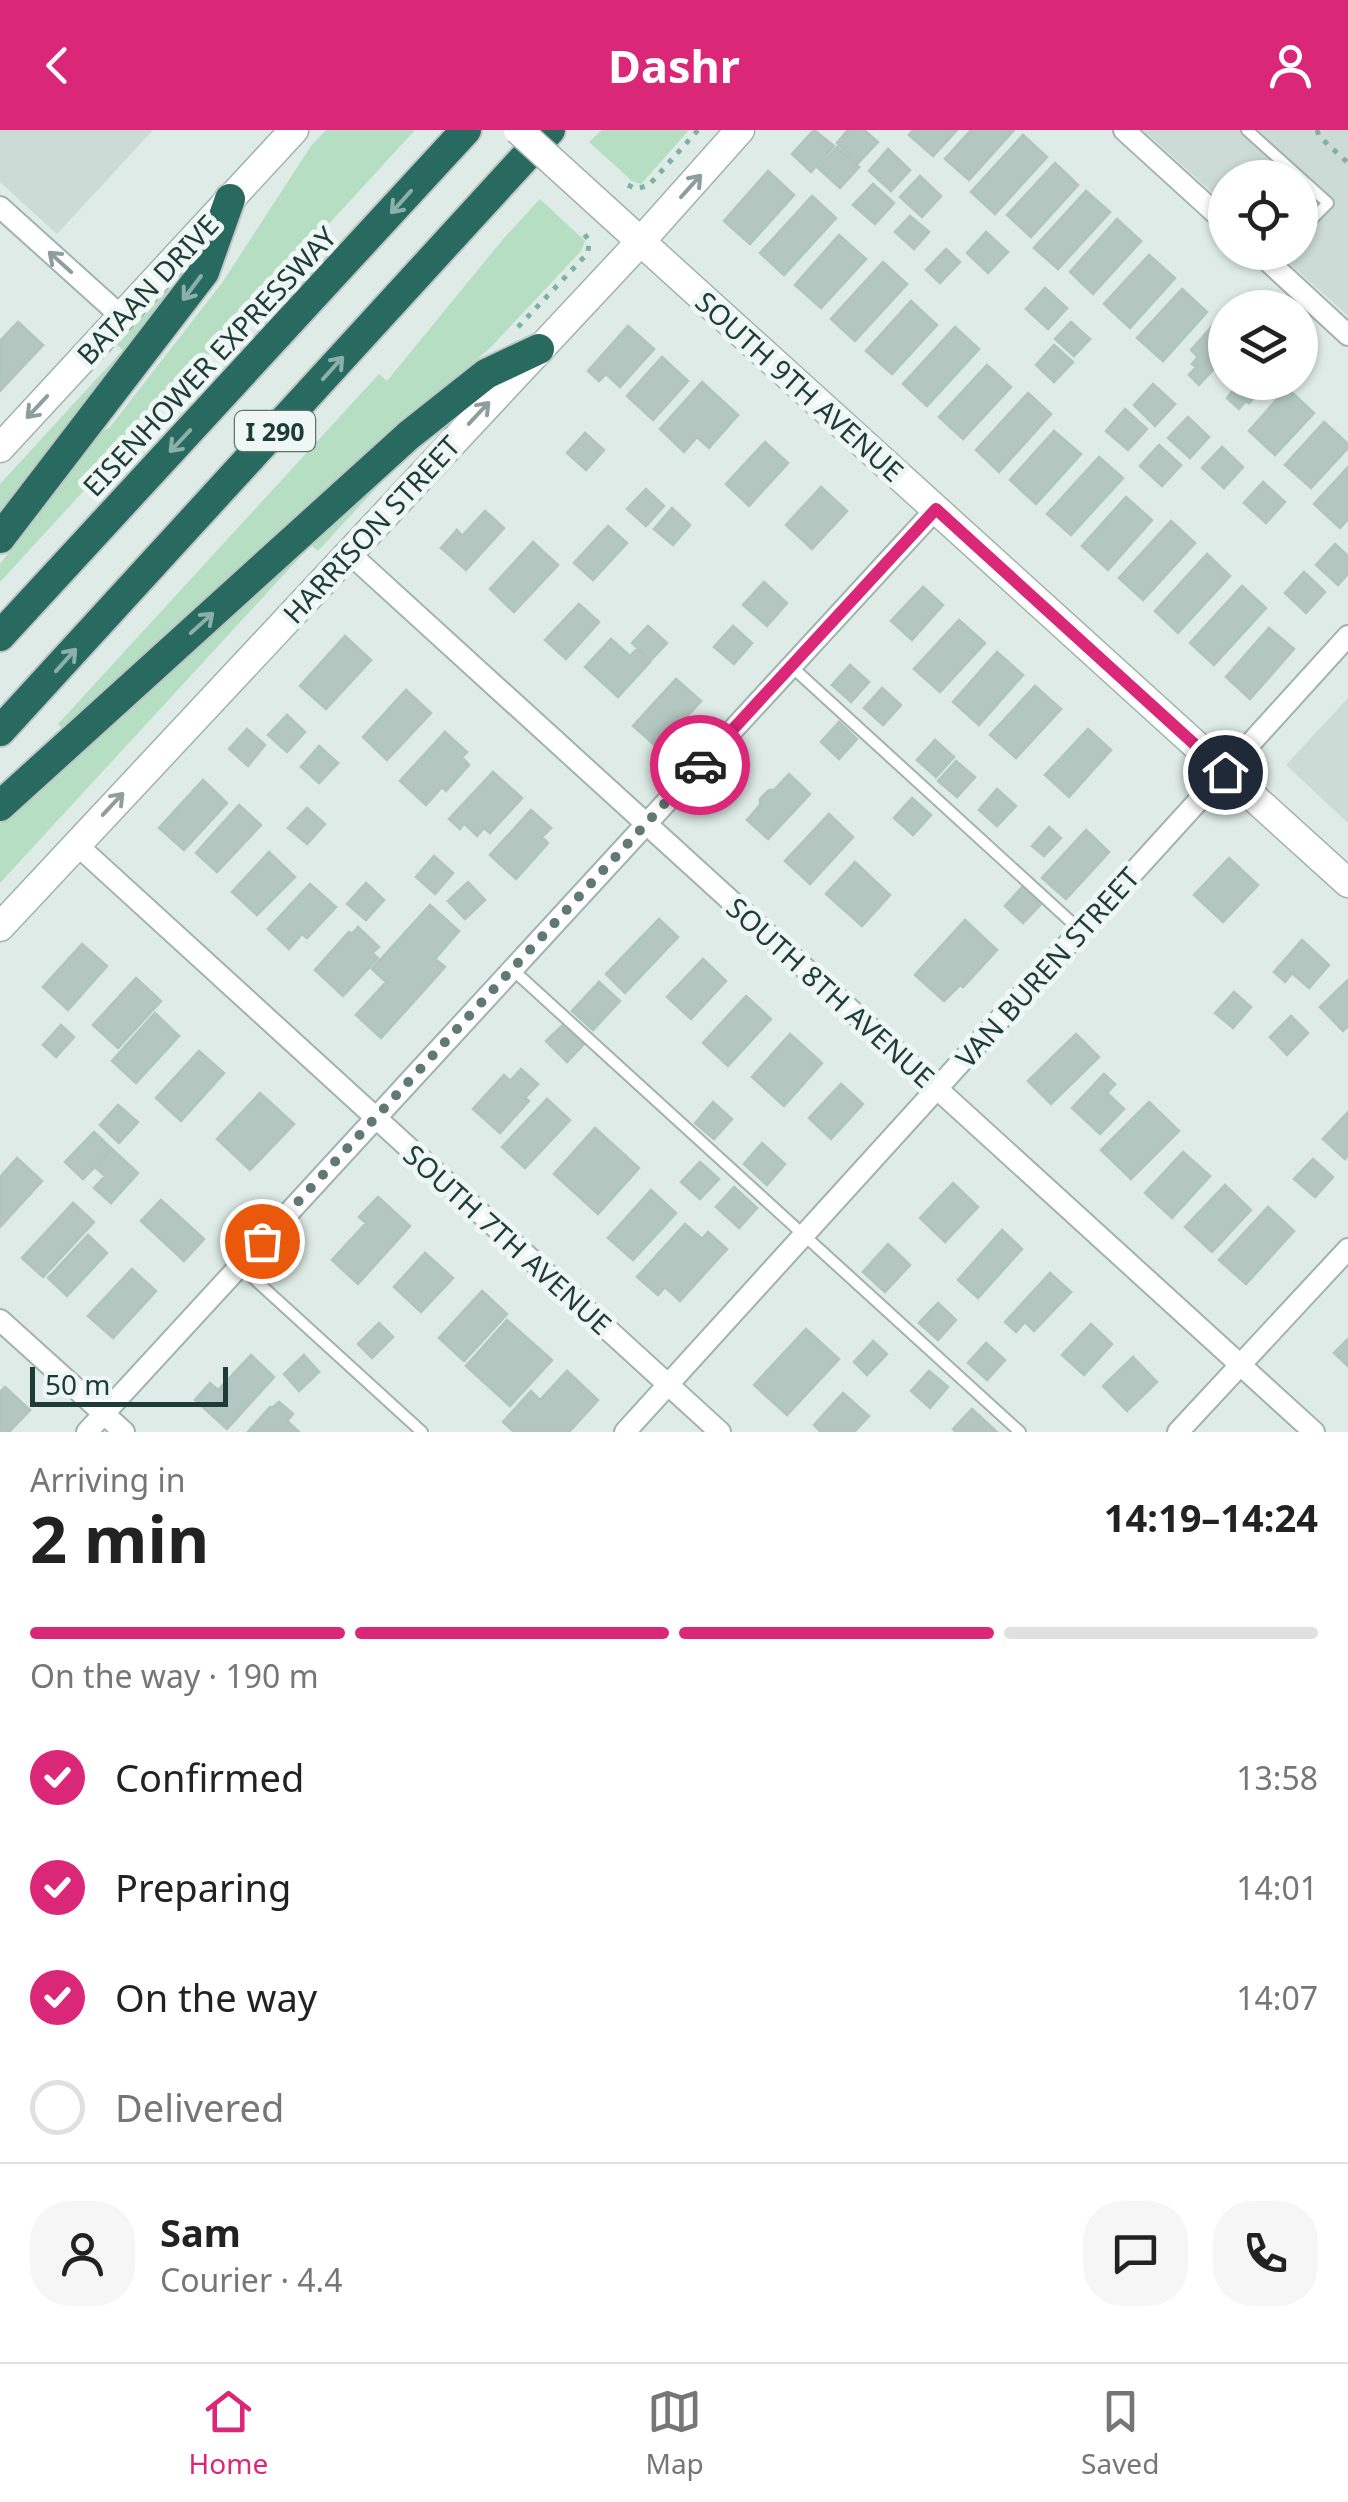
<!DOCTYPE html>
<html lang="en">
<head>
<meta charset="utf-8">
<style>
  body { margin:0; font-family:"Noto Sans",sans-serif; background:#f6f6f6; color:#222; height:100vh; display:flex; flex-direction:column; font-size:38px; white-space:nowrap }
  * { box-sizing:border-box; margin:0 }
  p { font-size:32px; color:#767676 }
  .icon { flex:none; width:55px; height:55px; fill:none; stroke:currentColor; stroke-width:2; stroke-linecap:round; stroke-linejoin:round }
  .map { position:relative; height:1302px; overflow:hidden }
  .side { display:flex; flex-direction:column; background:#fff; flex:1 }
  .side>* { flex:none }
  .fabs { position:absolute; left:1208px; top:30px; display:grid; gap:20px }
  .fabs a { display:grid; place-items:center; width:110px; height:110px; border-radius:50%; background:#fff; box-shadow:0 2px 8px #0004; font-size:50px }
  .scale { position:absolute; left:30px; bottom:25px; width:198px; box-sizing:border-box; padding-left:10px; border:5px solid #1e3c36; border-top:0; font-size:28px; line-height:35px; white-space:nowrap; color:#1e3c36; -webkit-text-stroke:8px #eef7f4; paint-order:stroke }
  .pin { position:absolute; display:grid; place-items:center; width:85px; height:85px; color:#fff; margin:-42px; border:5px solid #fff; border-radius:50%; box-shadow:0 2px 10px #0007 }
  .courier { position:absolute; display:grid; place-items:center; width:100px; height:100px; margin:-50px; border:8px solid #db2777; border-radius:50%; background:#fff; color:#222; box-shadow:0 2px 12px #0007 }
  .overview em { font-style:normal; font-weight:700 }
  .overview div { display:flex; flex-direction:column-reverse }
  .overview { display:flex; align-items:center; justify-content:space-between; height:170px; padding:0 30px }
  h1 { font-size:65px; font-weight:700; line-height:75px }
  .bar { display:grid; grid-template-columns:repeat(4,1fr); gap:15px 10px; align-content:center; height:120px; padding:0 30px }
  .bar i { height:12px; border-radius:8px; background:#e0e0e0 }
  .bar .selected { background:#db2777 }
  .bar p { grid-column:span 4 }
  .line { display:flex; align-items:center; gap:25px; padding:0 30px; border-top:2px solid #e0e0e0 }
  .line div { flex:1 }
  .round { display:grid; place-items:center; flex:none; width:105px; height:105px; border-radius:40px; background:#f6f6f6 }
  ol { padding:0 30px; list-style:none }
  li { display:flex; align-items:center; gap:30px; height:110px }
  li p { margin-inline-start:auto }
  li .icon { padding:10px; border-radius:50%; background:#db2777; color:#fff; stroke-width:4 }
  li:last-child { color:#767676 }
  li i { width:55px; height:55px; border:5px solid #e0e0e0; border-radius:50% }
  header { display:flex; justify-content:space-between; align-items:center; height:130px; padding:0 30px; background:#db2777; color:#fff; font-size:45px; font-weight:700 }
  .tab-bar { display:flex; justify-content:space-around; align-items:center; height:140px; border-top:2px solid #e0e0e0; background:#fff; font-size:28px; color:#767676 }
  .tab-bar a { display:grid; justify-items:center; gap:5px }
  .tab-bar .selected { color:#db2777 }
  .map>svg:first-child { display:block }
  .built { fill:#ccdbd5 }
  .green { fill:#b5dec3 }
  .building { fill:#b3c6bf; stroke:#b0c5be; stroke-width:2.5 }
  .lines { fill:none; stroke-linecap:round; stroke-linejoin:round }
  .service-casing { stroke:#a1b3ae; stroke-width:14 }
  .minor-casing { stroke:#a1b3ae; stroke-width:24 }
  .tertiary-casing { stroke:#a1b3ae; stroke-width:31 }
  .motorway-casing { stroke:#c0c8c7; stroke-width:34 }
  .path { stroke:#7cb1a4; stroke-width:5; stroke-dasharray:5 8; stroke-linecap:butt }
  .service { stroke:#fff; stroke-width:10 }
  .minor { stroke:#fff; stroke-width:20 }
  .tertiary { stroke:#fff; stroke-width:28 }
  .motorway { stroke:#286a60; stroke-width:30 }
  .tertiary-bridge-casing { stroke:#a1b3ae; stroke-width:31; stroke-linecap:butt }
  .tertiary-bridge { stroke:#fff; stroke-width:28 }
  .oneway { stroke:#8e9e9a }
  .oneway2 { stroke:#8bb0aa }
  .done { stroke:#617974; stroke-width:10; stroke-dasharray:0 18 }
  .route { stroke:#db2777; stroke-width:12 }
  .labels { text-anchor:middle; dominant-baseline:central; stroke-width:10; stroke-linejoin:round; paint-order:stroke }
  .shield { fill:#eef7f4; stroke:#5c746f; stroke-width:2.5 }
  .shield-label { font-size:25px; font-weight:bold; fill:#1e3c36 }
  .street-label { font-size:28px; fill:#1e3c36; stroke:#eef7f4 }
</style>
</head>
<body>
<header><svg class="icon" aria-label="back" viewBox="0 0 24 24"><path d="M15 5l-7 7 7 7"/></svg>Dashr<svg class="icon" aria-label="person" viewBox="0 0 24 24"><circle cx="12" cy="8" r="4"/><path d="M4 21q1-7 8-7t8 7"/></svg></header>
<div class="map">
<svg width="1348" height="1302" viewBox="0 0 1348 1302">
  <rect width="100%" height="100%" fill="#deebe6"/>
  <path class="built" d="M0,0H153L57,104L0,52Z
    M1143,0H1348V186L1278,123L1300,122V48H1225V74Z
    M1348,568V693L1286,635Z"/>
  <path class="green" d="M326,0H415L0,452V434L102,302L110,297L222,153L311,16Z
    M602,0H689L641,54L632,51L589,12Z
    M540,69L585,111L581,121L490,218L402,294L65,601L58,594L379,244L387,251L504,108Z
    M190,136L192,139L0,387V354L123,220L116,214Z
    M397,330L400,332L318,421L311,415L0,753V694Z"/>
  <path class="building" d="M814,0L834,16L811,42L792,24Z
    M848,0H864L878,12L858,33L837,13Z
    M913,0H957L933,26L909,5Z
    M971,0H1014L969,50L945,29Z
    M1023,5L1047,27L995,84L971,62Z
    M837,17L859,37L840,58L818,38Z
    M888,19L910,40L891,61L869,41Z
    M1055,33L1078,55L1031,107L1007,85Z
    M768,41L794,65L750,114L724,91Z
    M920,46L941,66L922,87L900,67Z
    M873,54L894,73L875,94L853,75Z
    M1086,61L1110,82L1058,139L1034,118Z
    M812,66L836,88L784,145L760,123Z
    M910,86L929,102L914,119L895,102Z
    M1117,89L1141,111L1093,164L1070,142Z
    M986,102L1008,122L988,143L967,123Z
    M839,105L866,129L821,178L795,155Z
    M946,119L960,132L940,153L926,140Z
    M1149,125L1175,148L1130,198L1104,174Z
    M883,132L907,154L855,211L831,189Z
    M1045,158L1067,178L1048,199L1026,179Z
    M1182,159L1207,182L1163,231L1137,208Z
    M911,171L937,195L892,244L866,221Z
    M18,192L43,215L0,261V211Z
    M1071,192L1090,209L1074,226L1055,209Z
    M1215,193L1225,202V227L1199,255L1189,245L1196,237L1192,234L1198,227L1191,220Z
    M628,196L654,219L620,257L606,244L599,251L588,241Z
    M955,197L979,219L927,276L903,254Z
    M1054,215L1073,232L1054,252L1036,235Z
    M662,227L688,251L653,290L627,266Z
    M987,235L1011,257L963,309L939,287Z
    M702,252L738,285L709,318L697,307L684,322L660,299Z
    M1228,252H1268L1249,273L1246,271L1239,279L1227,268L1233,260L1227,254Z
    M1153,254L1175,274L1155,296L1134,275Z
    M1287,258L1314,283L1275,325L1249,301Z
    M1028,263L1051,284L999,342L976,320Z
    M1125,279L1147,299L1128,320L1106,301Z
    M1188,287L1209,307L1190,328L1168,308Z
    M1324,292L1348,314V318L1311,358L1285,335Z
    M1054,301L1081,324L1036,374L1010,350Z
    M585,303L604,320L586,340L567,323Z
    M765,312L788,333L749,376L726,354Z
    M1159,315L1181,335L1162,356L1140,336Z
    M1222,317L1243,337L1224,358L1202,338Z
    M1099,327L1123,348L1071,405L1047,384Z
    M1348,337V389L1340,398L1314,374Z
    M1263,352L1285,372L1266,393L1244,373Z
    M821,357L847,381L812,419L786,395Z
    M646,359L664,376L646,396L627,379Z
    M1126,367L1152,390L1108,440L1082,416Z
    M672,378L690,395L673,415L654,399Z
    M485,381L504,398L466,440L441,418L457,400L462,406Z
    M1171,391L1195,413L1143,470L1119,448Z
    M608,396L627,413L593,450L574,433Z
    M533,412L558,435L514,482L490,459Z
    M1335,414L1348,426V444L1338,455L1316,435Z
    M1207,424L1230,446L1178,503L1155,481Z
    M1304,442L1325,462L1306,483L1285,463Z
    M764,452L787,473L767,496L743,475Z
    M1242,456L1266,478L1214,535L1190,513Z
    M923,457L943,475L912,510L891,491Z
    M579,474L599,492L566,529L545,510Z
    M959,490L985,513L940,562L914,539Z
    M648,496L667,513L651,530L632,513Z
    M733,496L752,513L734,534L714,517Z
    M1269,498L1294,519L1250,569L1226,547Z
    M345,506L371,530L326,579L300,556Z
    M611,509L630,526L637,519L650,532L618,567L585,537Z
    M997,522L1023,545L979,595L953,572Z
    M850,535L869,552L851,572L832,555Z
    M676,549L701,571L658,618L633,596Z
    M1035,556L1061,579L1016,628L990,605Z
    M882,558L901,575L883,595L864,578Z
    M406,560L431,583L387,630L363,607Z
    M287,585L305,602L287,622L268,605Z
    M839,592L857,609L839,629L821,612Z
    M247,599L265,615L248,636L229,619Z
    M1088,599L1111,620L1069,667L1045,645Z
    M445,602L467,622L462,627L469,635L446,661L442,657L426,675L400,651Z
    M935,610L954,627L936,647L917,630Z
    M319,616L338,633L319,653L301,637Z
    M956,631L975,647L957,667L938,651Z
    M493,642L522,668L490,703L484,698L477,706L464,693L460,699L449,689Z
    M789,644L810,664L768,709L747,690L760,675V669L769,660H774Z
    M203,650L227,673L184,720L159,698Z
    M997,659L1016,676L997,696L979,680Z
    M912,668L931,685L913,705L894,688Z
    M239,675L261,695L217,742L196,723Z
    M307,678L325,694L307,714L288,698Z
    M531,680L551,698L542,707L548,713L516,749L490,725Z
    M829,684L853,707L810,754L785,731Z
    M1049,697L1061,708L1044,726L1032,716Z
    M1086,700L1109,722L1066,769L1042,748Z
    M269,722L295,747L257,785L232,762Z
    M434,726L453,743L435,764L416,747Z
    M1229,728L1258,755L1223,792L1194,765Z
    M855,732L890,765L862,796L826,764Z
    M468,752L485,770L465,789L448,771Z
    M366,753L384,770L366,790L347,774Z
    M310,754L336,777L307,808L302,804L289,819L268,799Z
    M1023,756L1042,773L1023,793L1005,776Z
    M430,775L459,801L435,829L445,837L381,908L356,885L386,852L372,839Z
    M659,789L678,807L625,863L606,844Z
    M965,790L997,820L963,857L960,855L944,871L915,845Z
    M358,797L379,817L372,823L378,828L343,866L315,840L349,802L352,804Z
    M1302,810L1329,835L1309,858L1292,843L1285,852L1274,842Z
    M82,814L107,836L68,880L43,857Z
    M703,829L726,851L691,889L667,867Z
    M136,848L161,871L118,918L93,895Z
    M1348,850V896L1343,901L1320,877Z
    M599,852L620,871L593,900L572,881Z
    M1234,862L1251,877L1233,898L1215,883Z
    M746,866L771,889L728,936L703,913Z
    M155,883L179,906L136,953L112,931Z
    M1291,886L1308,903L1287,925L1270,907Z
    M564,894L584,914L567,932L546,911Z
    M61,895L74,907L56,927L43,915Z
    M790,904L822,933L784,976L752,947Z
    M1076,904L1099,927L1051,974L1028,951Z
    M199,921L224,943L181,991L156,968Z
    M521,939L538,954L525,968L529,971L500,1003L473,979L504,945L510,951Z
    M1104,944L1115,954L1107,963L1124,979L1100,1004L1072,978Z
    M841,954L863,974L831,1009L809,988Z
    M260,963L294,994L250,1040L217,1009Z
    M547,969L570,990L525,1038L502,1017Z
    M713,972L732,989L714,1009L695,993Z
    M1149,972L1179,1001L1131,1049L1101,1020Z
    M118,975L138,992L119,1013L100,995Z
    M1348,982V1026L1345,1029L1323,1009Z
    M595,998L639,1038L598,1084L554,1044Z
    M94,1002L112,1019L83,1049L65,1032Z
    M762,1013L785,1034L767,1055L744,1034Z
    M113,1020L138,1043L111,1073L94,1058L105,1046L96,1038Z
    M1183,1022L1210,1046L1172,1088L1145,1063Z
    M17,1028L42,1051L0,1097V1047Z
    M1313,1029L1333,1047L1315,1067L1294,1049Z
    M700,1032L719,1049L700,1069L681,1052Z
    M953,1053L978,1077L945,1112L920,1088Z
    M1225,1055L1251,1080L1212,1122L1185,1097Z
    M734,1057L757,1078L739,1098L716,1077Z
    M651,1060L676,1083L633,1130L608,1108Z
    M378,1067L410,1096L358,1154L332,1130L366,1093L359,1087Z
    M161,1070L204,1109L184,1131L141,1091Z
    M73,1073L94,1092L43,1147L22,1128Z
    M1268,1077L1294,1101L1246,1154L1219,1130Z
    M685,1094L702,1109L708,1102L727,1119L680,1171L665,1157L658,1165L637,1147Z
    M1002,1100L1022,1119L978,1168L958,1150Z
    M88,1105L107,1123L67,1166L48,1148Z
    M888,1114L910,1135L885,1162L863,1142Z
    M425,1123L453,1148L421,1182L394,1157Z
    M132,1139L156,1161L113,1208L88,1186Z
    M1050,1143L1071,1162L1034,1201L1025,1192L1016,1202L1005,1192Z
    M482,1161L507,1184L464,1231L439,1208Z
    M938,1173L956,1190L938,1210L919,1193Z
    M507,1190L552,1230L510,1276L466,1236Z
    M379,1193L393,1207L372,1228L358,1214Z
    M1091,1194L1112,1214L1084,1245L1062,1225Z
    M806,1199L839,1229L787,1285L754,1255Z
    M1348,1209V1236L1334,1223Z
    M873,1211L887,1224L867,1245L854,1232Z
    M986,1213L1005,1230L987,1250L968,1233Z
    M251,1225L274,1247L227,1299L195,1270L210,1253L218,1260Z
    M304,1225L319,1242L299,1261L284,1244Z
    M1133,1227L1157,1252L1127,1281L1103,1256Z
    M567,1241L598,1270L569,1302H514L503,1292L531,1261L540,1270Z
    M929,1241L948,1257L930,1278L911,1261Z
    M5,1257L30,1280L9,1302H0V1262Z
    M843,1263L869,1286L854,1302H821L814,1295Z
    M279,1272L293,1284L287,1291L299,1302H248L270,1277L272,1278Z
    M972,1279L997,1302H956L953,1299Z"/>
  <g class="lines">
    <defs>
      <path id="service" d="M1247,0L1328,73L1300,101
        M792,537L1080,800
        M513,840L1020,1302
        M240,1136L422,1302"/>
      <path id="minor" d="M1124,0L1225,92
        M0,77L122,187
        M1258,122L1348,205
        M349,423L1314,1302
        M76,714L720,1302
        M0,1190L124,1302
        M87,1302L936,379
        M625,1302L1348,506
        M1178,1302L1348,1119"/>
      <path id="tertiary" d="M606,80L1348,753
        M0,318L294,0
        M0,797L641,111L740,0"/>
      <path id="motorway" d="M0,408L204,142L230,69
        M0,506L466,0
        M0,601L550,0
        M0,676L409,305L486,244L539,219"/>
    </defs>
    <use href="#service" class="service-casing"/>
    <use href="#minor" class="minor-casing"/>
    <use href="#tertiary" class="tertiary-casing"/>
    <use href="#motorway" class="motorway-casing"/>
    <path class="path" d="M1317,0L1319,6L1348,33
      M628,55L636,59L649,55L698,0
      M518,197L588,123L589,110L584,104"/>
    <use href="#service" class="service"/>
    <use href="#minor" class="minor"/>
    <use href="#tertiary" class="tertiary"/>
    <use href="#motorway" class="motorway"/>
    <defs>
      <path id="tertiary-bridge" d="M518,0L606,80"/>
    </defs>
    <use href="#tertiary-bridge" class="tertiary-bridge-casing"/>
    <use href="#tertiary-bridge" class="tertiary-bridge"/>
  </g>
  <defs><path id="oneway-shaft" d="M-6 0H5M1.5-3L5.5 0L1.5 3" fill="none" stroke-width="1.6" stroke-linecap="round" stroke-linejoin="round" transform="scale(2.5)"/></defs>
  <g class="oneway">
    <use href="#oneway-shaft" transform="translate(691 56) rotate(-48)"/>
    <use href="#oneway-shaft" transform="translate(60 132) rotate(-138)"/>
    <use href="#oneway-shaft" transform="translate(37 277) rotate(133)"/>
    <use href="#oneway-shaft" transform="translate(479 283) rotate(-47)"/>
    <use href="#oneway-shaft" transform="translate(113 674) rotate(-47)"/>
  </g>
  <g class="oneway2">
    <use href="#oneway-shaft" transform="translate(401 72) rotate(132)"/>
    <use href="#oneway-shaft" transform="translate(192 158) rotate(127)"/>
    <use href="#oneway-shaft" transform="translate(333 238) rotate(-48)"/>
    <use href="#oneway-shaft" transform="translate(180 311) rotate(133)"/>
    <use href="#oneway-shaft" transform="translate(202 493) rotate(-42)"/>
    <use href="#oneway-shaft" transform="translate(66 530) rotate(-48)"/>
  </g>
  <g class="lines">
    <path class="done" d="M262,1111L700,635"/>
    <path class="route" d="M700,635L936,379L1225,642"/>
  </g>
  <g class="labels">
    <rect class="shield" x="235" y="281" width="80" height="40" rx="8"/>
    <g class="shield-label">
      <text x="275" y="301">I 290</text>
    </g>
    <g class="street-label">
      <text transform="translate(147 159) rotate(-47)">BATAAN DRIVE</text>
      <text transform="translate(209 231) rotate(-47)">EISENHOWER EXPRESSWAY</text>
      <text transform="translate(800 256) rotate(42)">SOUTH 9TH AVENUE</text>
      <text transform="translate(371 399) rotate(-47)">HARRISON STREET</text>
      <text transform="translate(1047 837) rotate(-48)">VAN BUREN STREET</text>
      <text transform="translate(831 862) rotate(42)">SOUTH 8TH AVENUE</text>
      <text transform="translate(508 1109) rotate(42)">SOUTH 7TH AVENUE</text>
    </g>
  </g>
</svg>
<div class="fabs">
<a><svg class="icon" aria-label="locate" viewBox="0 0 24 24"><circle cx="12" cy="12" r="6"/><path d="M12 2v4M12 18v4M2 12h4M18 12h4"/></svg></a>
<a><svg class="icon" aria-label="layers" viewBox="0 0 24 24"><path d="M12 4l9 5-9 5-9-5zM3 14l9 5 9-5"/></svg></a>
</div>
<div class="scale">50 m</div>
<div class="pin" style="left:262px;top:1111px;background:#ea580c"><svg class="icon" aria-label="bag" viewBox="0 0 24 24"><path d="M5 8h14l-1 12H6zM9 8a3 3 0 0 1 6 0"/></svg></div>
<div class="pin" style="left:1225px;top:642px;background:#1f2937"><svg class="icon" aria-label="home" viewBox="0 0 24 24"><path d="M3 11l9-7 9 7M6 9v11h12V9"/></svg></div>
<div class="courier" style="left:700px;top:635px"><svg class="icon" aria-label="car" viewBox="0 0 24 24"><path d="M5 17H2v-5l4-1 3-4h7l3 4 3 1v5h-3M9 17h6M6 11h13"/><circle cx="7" cy="17" r="2"/><circle cx="17" cy="17" r="2"/></svg></div>
</div>
<section class="side">
<div class="overview"><div><h1>2 min</h1><p>Arriving in</p></div><em>14:19–14:24</em></div>
<div class="bar"><i class="selected"></i><i class="selected"></i><i class="selected"></i><i></i><p>On the way · 190 m</p></div>
<ol>
<li><svg class="icon" aria-label="check" viewBox="0 0 24 24"><path d="M5 12l5 5 9-10"/></svg>Confirmed<p>13:58</p></li>
<li><svg class="icon" aria-label="check" viewBox="0 0 24 24"><path d="M5 12l5 5 9-10"/></svg>Preparing<p>14:01</p></li>
<li><svg class="icon" aria-label="check" viewBox="0 0 24 24"><path d="M5 12l5 5 9-10"/></svg>On the way<p>14:07</p></li>
<li><i></i>Delivered</li>
</ol>
<div class="line" style="height:180px"><a class="round"><svg class="icon" aria-label="person" viewBox="0 0 24 24"><circle cx="12" cy="8" r="4"/><path d="M4 21q1-7 8-7t8 7"/></svg></a><div><b>Sam</b><p>Courier · 4.4</p></div><a class="round"><svg class="icon" aria-label="chat" viewBox="0 0 24 24"><path d="M4 5h16v11H9l-5 4z"/></svg></a><a class="round"><svg class="icon" aria-label="phone" viewBox="0 0 24 24"><path d="M5 4h4l2 5-3 2q2 4 5 5l2-3 5 2v4C11 20 4 13 5 4z"/></svg></a></div>
</section>
<nav class="tab-bar">
<a class="selected"><svg class="icon" aria-label="home" viewBox="0 0 24 24"><path d="M3 11l9-7 9 7M6 9v11h12V9"/></svg>Home</a>
<a><svg class="icon" aria-label="map" viewBox="0 0 24 24"><path d="M3 6l6-2 6 2 6-2v14l-6 2-6-2-6 2zM9 4v14M15 6v14"/></svg>Map</a>
<a><svg class="icon" aria-label="saved" viewBox="0 0 24 24"><path d="M7 4h10v16l-5-4-5 4z"/></svg>Saved</a>
</nav>
</body>
</html>
